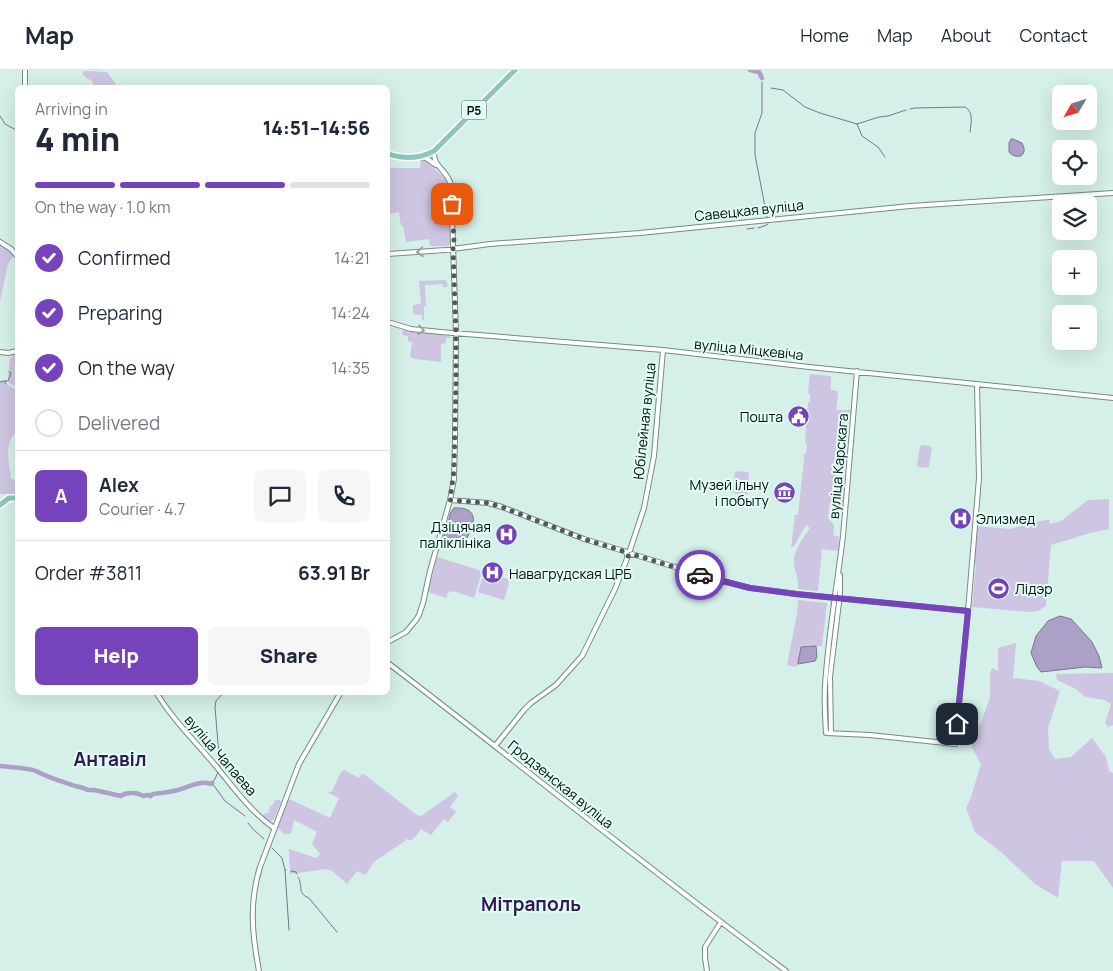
<!DOCTYPE html>
<html lang="en">
<head>
<meta charset="utf-8">
<style>
  body { margin:0; font-family:Manrope,sans-serif; background:#f6f6f7; color:#1f2937; height:100vh; display:flex; flex-direction:column; font-size:19px; white-space:nowrap }
  * { box-sizing:border-box; margin:0 }
  p { font-size:16px; color:#747a83 }
  .icon { flex:none; width:28px; height:28px; fill:none; stroke:currentColor; stroke-width:2; stroke-linecap:round; stroke-linejoin:round }
  .map { position:relative; flex:1; overflow:hidden }
  .panel { position:absolute; left:15px; top:15px; width:375px; height:610px; display:flex; flex-direction:column; background:#fff; border-radius:8px; box-shadow:0 5px 20px #0002 }
  .panel>* { flex:none }
  .needle { width:32px; rotate:231deg }
  .fabs { position:absolute; left:1052px; top:15px; display:grid; gap:10px }
  .fabs a { display:grid; place-items:center; width:45px; height:45px; border-radius:8px; background:#fff; box-shadow:0 5px 20px #0002; font-size:25px }
  .pin { position:absolute; display:grid; place-items:center; width:42px; height:42px; color:#fff; margin:-21px; border-radius:10px; box-shadow:0 2px 8px #0006 }
  .courier { position:absolute; display:grid; place-items:center; width:50px; height:50px; margin:-25px; border:4px solid #7544bc; border-radius:50%; background:#fff; color:#222; box-shadow:0 1px 6px #0007 }
  .headline em { font-style:normal; font-weight:800 }
  .headline div { display:flex; flex-direction:column-reverse }
  .headline { display:flex; align-items:center; justify-content:space-between; height:85px; padding:0 20px }
  h1 { font-size:32px; font-weight:800; line-height:38px }
  .bar { display:grid; grid-template-columns:repeat(4,1fr); gap:8px 5px; align-content:center; height:60px; padding:0 20px }
  .bar i { height:6px; border-radius:4px; background:#e0e1e3 }
  .bar .active { background:#7544bc }
  .bar p { grid-column:span 4 }
  .line { display:flex; align-items:center; gap:12px; padding:0 20px; border-top:1px solid #e0e1e3 }
  .line div { flex:1 }
  .round { display:grid; place-items:center; flex:none; width:52px; height:52px; border-radius:8px; background:#f6f6f7 }
  ol { padding:0 20px; list-style:none }
  li { display:flex; align-items:center; gap:15px; height:55px }
  li p { margin-inline-start:auto }
  li .icon { padding:5px; border-radius:50%; background:#7544bc; color:#fff; stroke-width:4 }
  li:last-child { color:#747a83 }
  li i { width:28px; height:28px; border:2px solid #e0e1e3; border-radius:50% }
  .button { display:flex; gap:10px; margin-top:auto; padding:10px 20px }
  .button a { flex:1; height:58px; border-radius:8px; background:#7544bc; color:#fff; font-size:20px; font-weight:800; line-height:58px; text-align:center }
  .button a+a { background:#f6f6f7; color:#1f2937 }
  header { display:flex; align-items:center; gap:30px; box-sizing:border-box; height:70px; padding:0 25px; background:#fff; border-bottom:1px solid #e0e1e3 }
  header strong { font-size:24px }
  nav { display:flex; gap:28px; margin-inline-start:auto; font-size:18px }
  .map>svg:first-child { display:block }
  .green { fill:#cdc5e1 }
  .water { fill:#aca0c7; stroke:#7a748f }
  .lines { fill:none; stroke-linecap:round; stroke-linejoin:round }
  .stream { stroke:#7a748f; stroke-width:1 }
  .river { stroke:#aca0c7; stroke-width:4.5 }
  .minor-casing { stroke:#748c85; stroke-width:6 }
  .major-casing { stroke:#fff; stroke-width:8 }
  .minor { stroke:#fff; stroke-width:4 }
  .major { stroke:#8bc7bb; stroke-width:5 }
  .oneway { stroke:#9b9e9d }
  .done { stroke:#4e5c58; stroke-width:5; stroke-dasharray:0 9 }
  .route { stroke:#7544bc; stroke-width:6 }
  .labels { text-anchor:middle; dominant-baseline:central; stroke-width:4; stroke-linejoin:round; paint-order:stroke }
  .shield { fill:#e2fdf6; stroke:#475552; stroke-width:1 }
  .shield-label { font-size:12px; font-weight:bold; fill:#050d0b }
  .street-label { font-size:14px; fill:#050d0b; stroke:#e2fdf6 }
  .poi-label { font-size:14px; fill:#050d0b; stroke:#e2fdf6; text-anchor:end }
  .district-label { font-size:19px; font-weight:bold; fill:#301952; stroke:#e2fdf6 }
</style>
</head>
<body>
<header>
<strong>Map</strong>
<nav><a>Home</a><a>Map</a><a>About</a><a>Contact</a></nav>
</header>
<div class="map">
<svg width="1113" height="901" viewBox="0 0 1113 901">
  <rect width="100%" height="100%" fill="#d5f0e8"/>
  <path class="green" d="M83,1L107,2L118,17H92L93,12L83,5Z
    M421,90C427,91 431,95 435,99C446,107 450,114 451,128L444,129L441,132L444,142L451,146C452,156 455,170 448,176H430L429,169L406,172L403,156H401L399,142L388,144V98H420Z
    M0,174L7,177L14,185L8,194L0,231Z
    M446,210L448,217H443V214L425,215L426,235L424,237V250H422V245L413,244V235L421,234L419,211Z
    M403,260L449,266L451,268H446V273L441,274V292L415,289L410,287L412,272L408,271V266L402,265Z
    M17,282V317L9,313C7,307 10,295 10,288H12V283Z
    M810,304L831,306V320L837,321L838,323L836,340H850L852,344V351L850,352L848,350V346H843V351L845,352V356H842L833,425L836,430L843,426L844,427V434L830,432L828,448L834,455L833,465L839,467L838,481L822,479L818,521L798,519C799,506 794,501 794,491C794,479 804,467 810,458L806,455L794,476L791,478L795,445H798L804,390V384H806L807,374L805,373L808,332H810V324L808,323Z
    M4,310L7,315L17,320L16,334H17V361C3,375 9,391 11,409L17,410V424H0V311Z
    M923,375L930,376L932,378L929,397L926,398L919,397L917,395L920,376Z
    M735,401L749,402L747,425L733,423Z
    M1109,429V459L1090,463L1051,475L1046,536L1038,541L1031,542L972,537L976,494L973,493L977,456L1010,459L1049,449L1050,454L1061,451L1088,430Z
    M437,487L479,500L481,505L474,528L453,521L448,523L446,528L428,522Z
    M484,502L508,509L509,513L504,530L478,522Z
    M798,530L827,533L822,576L801,577L798,592V594L796,597L787,595L797,544Z
    M1016,573L1013,608L1039,611L1060,621L1048,658L1049,679L1055,689L1071,687L1092,668L1106,687L1109,701L1113,703V818L1094,791H1062L1058,828L1035,814L1001,782L975,762L966,738L970,730L981,694L972,678L970,662L981,653L990,627V603L992,598L998,601V578Z
    M1113,603V655L1108,657L1105,653L1111,634L1104,630L1085,627L1076,619L1057,610L1056,604Z
    M344,700L359,708L362,704L365,705L417,745L421,746L455,722L458,726L450,737L456,742L448,752L444,749L431,765L421,759L416,766L410,771L406,768L405,771L375,791L365,805L357,801L347,814L332,801L326,799L290,804L289,779L316,788L320,784L312,774L317,762L294,750L291,764H284L278,758V753L286,731L289,729L330,748L339,728L328,723L332,721L341,702Z
    M275,730H280L281,732L274,749L270,752L267,751L263,746L265,743H268L270,737L274,733Z"/>
  <path class="water" d="M1011,69H1013L1022,73C1024,77 1026,82 1021,86C1017,87 1012,86 1009,82V73Z
    M454,438C472,437 477,445 471,461L468,462L469,464C463,477 457,474 445,473L443,469L451,442Z
    M1060,546L1071,549L1083,562L1092,572L1099,586L1102,598L1085,597L1041,602L1037,597L1031,583L1036,566L1048,551Z
    M816,576L817,587L815,591L798,594V593L801,577Z"/>
  <g class="lines">
    <path class="stream" d="M762,12V43L755,63V85L767,147
      M771,18L783,20L805,37L820,43L857,54L879,47L888,46L906,40
      M910,39L915,38L965,37C974,42 971,53 970,62
      M0,46L5,54L18,61
      M857,54L862,66L878,77L885,87
      M758,158L764,156L768,154
      M747,159L754,158
      M5,311H8L11,303L9,302
      M0,312L5,311L6,314
      M220,698L215,637L216,631L224,622
      M218,702L215,709L212,713L225,731L245,746
      M248,753L253,759L264,769
      M272,778L282,788L285,800H286
      M285,800L289,860
      M291,801L296,802L297,804
      M298,807C299,809 300,810 300,813C302,820 299,821 306,827H308L337,862"/>
    <path class="river" d="M750,0L759,2L762,8
      M0,696L21,698L33,700
      M36,701C47,707 60,711 72,715C77,717 83,717 88,720H94L121,726C126,722 137,722 143,726L148,725L151,726L153,724C162,723 171,722 178,720C188,717 201,710 211,714L212,713"/>
    <defs>
      <path id="minor" d="M25,18V0
        M420,87L426,88L436,95
        M0,172L11,179L18,187
        M388,184L445,180L490,174L640,163L910,136L1113,123
        M388,252L411,259L441,262L663,280L809,297L1113,328
        M0,282L8,283L18,281
        M857,301L843,466C837,516 828,566 825,616C824,631 825,647 826,663L870,665L955,674L968,541L979,408L977,314
        M450,430L488,433L502,437L584,469L627,482
        M630,480L644,438L654,386L663,280
        M626,482L627,485L628,486L632,484L718,510L750,518L796,524L968,541
        M388,572L406,562L416,550L419,545L423,533L430,501L450,430L454,409L455,369L456,263L451,115C447,99 433,98 434,81
        M388,593C521,695 651,801 786,901
        M156,622C172,649 195,671 215,695C233,717 251,742 274,758
        M831,663L830,607L840,524V505
        M495,676L524,640L531,633L556,615L582,586L615,519L628,486
        M259,901C252,864 249,833 260,797L299,694L341,622
        M707,901L705,888V877L721,852"/>
      <path id="major" d="M388,84C403,89 419,89 434,81L515,0
        M0,435L9,428H18"/>
    </defs>
    <use href="#minor" class="minor-casing"/>
    <use href="#major" class="major-casing"/>
    <use href="#minor" class="minor"/>
    <use href="#major" class="major"/>
  </g>
  <defs><path id="oneway-chevron" d="M-2-3.5L2.5 0L-2 3.5" fill="none" stroke-width="1.6" stroke-linecap="round" stroke-linejoin="round" transform="scale(1.25)"/></defs>
  <g class="oneway">
    <use href="#oneway-chevron" transform="translate(420 182) rotate(176)"/>
    <use href="#oneway-chevron" transform="translate(421 260) rotate(7)"/>
  </g>
  <g class="lines">
    <path class="done" d="M452,134L454,172L453,178L456,264V311L454,401L450,430L488,433L502,437L584,469L626,482L627,485L628,486L632,484L700,505"/>
    <path class="route" d="M700,505L750,518L796,524L968,541L957,654"/>
  </g>
  <defs>
    <symbol id="civic-disc" viewBox="-11 -11 22 22"><circle r="9.5" fill="#7544bc" stroke="#e2fdf6"/><path d="M-.6-6.5H3V-4.5H.6V-3L4-1V1h2V6H-6V1h2V-1L-.6-3ZM-1.2 2.5V6h2.4V2.5Z" fill="#fff"/></symbol>
    <symbol id="museum-disc" viewBox="-11 -11 22 22"><circle r="9.5" fill="#7544bc" stroke="#e2fdf6"/><path d="M0-6L6-3V-2H-6V-3ZM-5-1h2V3h-2ZM-1-1h2V3h-2ZM3-1h2V3H3ZM-6 4H6V6H-6Z" fill="#fff"/></symbol>
    <symbol id="hospital-disc" viewBox="-11 -11 22 22"><circle r="9.5" fill="#7544bc" stroke="#e2fdf6"/><path d="M-5-5h3v3.5h4V-5h3V5h-3V1.5h-4V5h-3Z" fill="#fff"/></symbol>
    <symbol id="stadium-disc" viewBox="-11 -11 22 22"><circle r="9.5" fill="#7544bc" stroke="#e2fdf6"/><path d="M0-5a6.5 5 0 1 0 0 10a6.5 5 0 1 0 0-10ZM-3.5-1.8h7v3.6h-7Z" fill="#fff"/></symbol>
  </defs>
  <g fill-rule="evenodd">
    <use href="#civic-disc" x="786" y="334" width="25" height="25"/>
    <use href="#museum-disc" x="772" y="410" width="25" height="25"/>
    <use href="#hospital-disc" x="948" y="436" width="25" height="25"/>
    <use href="#hospital-disc" x="494" y="452" width="25" height="25"/>
    <use href="#hospital-disc" x="480" y="490" width="25" height="25"/>
    <use href="#stadium-disc" x="986" y="506" width="25" height="25"/>
  </g>
  <g class="labels">
    <rect class="shield" x="461.5" y="30.5" width="25" height="19" rx="4"/>
    <g class="shield-label">
      <text x="474" y="40">Р5</text>
    </g>
    <g class="street-label">
      <text transform="translate(749 140) rotate(-6)">Савецкая вуліца</text>
      <text transform="translate(749 279) rotate(6)">вуліца Міцкевіча</text>
      <text transform="translate(644 351) rotate(-84)">Юбілейная вуліца</text>
      <text transform="translate(838 396) rotate(-85)">вуліца Карскага</text>
      <text transform="translate(221 685) rotate(49)">вуліца Чапаева</text>
      <text transform="translate(561 714) rotate(39)">Гродзенская вуліца</text>
    </g>
    <g class="poi-label">
      <text x="783" y="346">Пошта</text>
      <text x="769" y="414">Музей ільну<tspan x="769" dy="16">і побыту</tspan></text>
      <text x="976" y="448" text-anchor="start">Элизмед</text>
      <text x="491" y="456">Дзіцячая<tspan x="491" dy="16">паліклініка</tspan></text>
      <text x="509" y="503" text-anchor="start">Навагрудская ЦРБ</text>
      <text x="1015" y="518" text-anchor="start">Лідэр</text>
    </g>
    <g class="district-label">
      <text x="110" y="689">Антавіл</text>
      <text x="531" y="834">Мітраполь</text>
    </g>
  </g>
</svg>
<div class="fabs">
<a><svg class="needle" viewBox="-14 -14 28 28"><path d="M0-13l5 13h-10z" fill="#e53935"/><path d="M0 13l5-13h-10z" fill="#747a83"/></svg></a>
<a><svg class="icon" aria-label="locate" viewBox="0 0 24 24"><circle cx="12" cy="12" r="6"/><path d="M12 2v4M12 18v4M2 12h4M18 12h4"/></svg></a>
<a><svg class="icon" aria-label="layers" viewBox="0 0 24 24"><path d="M12 4l9 5-9 5-9-5zM3 14l9 5 9-5"/></svg></a>
<a>+</a>
<a>−</a>
</div>
<div class="pin" style="left:452px;top:134px;background:#ea580c"><svg class="icon" aria-label="bag" viewBox="0 0 24 24"><path d="M5 8h14l-1 12H6zM9 8a3 3 0 0 1 6 0"/></svg></div>
<div class="pin" style="left:957px;top:654px;background:#1f2937"><svg class="icon" aria-label="home" viewBox="0 0 24 24"><path d="M3 11l9-7 9 7M6 9v11h12V9"/></svg></div>
<div class="courier" style="left:700px;top:505px"><svg class="icon" aria-label="car" viewBox="0 0 24 24"><path d="M5 17H2v-5l4-1 3-4h7l3 4 3 1v5h-3M9 17h6M6 11h13"/><circle cx="7" cy="17" r="2"/><circle cx="17" cy="17" r="2"/></svg></div>
<section class="panel">
<div class="headline"><div><h1>4 min</h1><p>Arriving in</p></div><em>14:51–14:56</em></div>
<div class="bar"><i class="active"></i><i class="active"></i><i class="active"></i><i></i><p>On the way · 1.0 km</p></div>
<ol>
<li><svg class="icon" aria-label="check" viewBox="0 0 24 24"><path d="M5 12l5 5 9-10"/></svg>Confirmed<p>14:21</p></li>
<li><svg class="icon" aria-label="check" viewBox="0 0 24 24"><path d="M5 12l5 5 9-10"/></svg>Preparing<p>14:24</p></li>
<li><svg class="icon" aria-label="check" viewBox="0 0 24 24"><path d="M5 12l5 5 9-10"/></svg>On the way<p>14:35</p></li>
<li><i></i>Delivered</li>
</ol>
<div class="line" style="height:90px"><b class="round" style="background:#7544bc;color:#fff">A</b><div><b>Alex</b><p>Courier · 4.7</p></div><a class="round"><svg class="icon" aria-label="chat" viewBox="0 0 24 24"><path d="M4 5h16v11H9l-5 4z"/></svg></a><a class="round"><svg class="icon" aria-label="phone" viewBox="0 0 24 24"><path d="M5 4h4l2 5-3 2q2 4 5 5l2-3 5 2v4C11 20 4 13 5 4z"/></svg></a></div>
<div class="line" style="height:65px"><div>Order #3811</div><b>63.91 Br</b></div>
<div class="button"><a>Help</a><a>Share</a></div>
</section>
</div>
</body>
</html>
